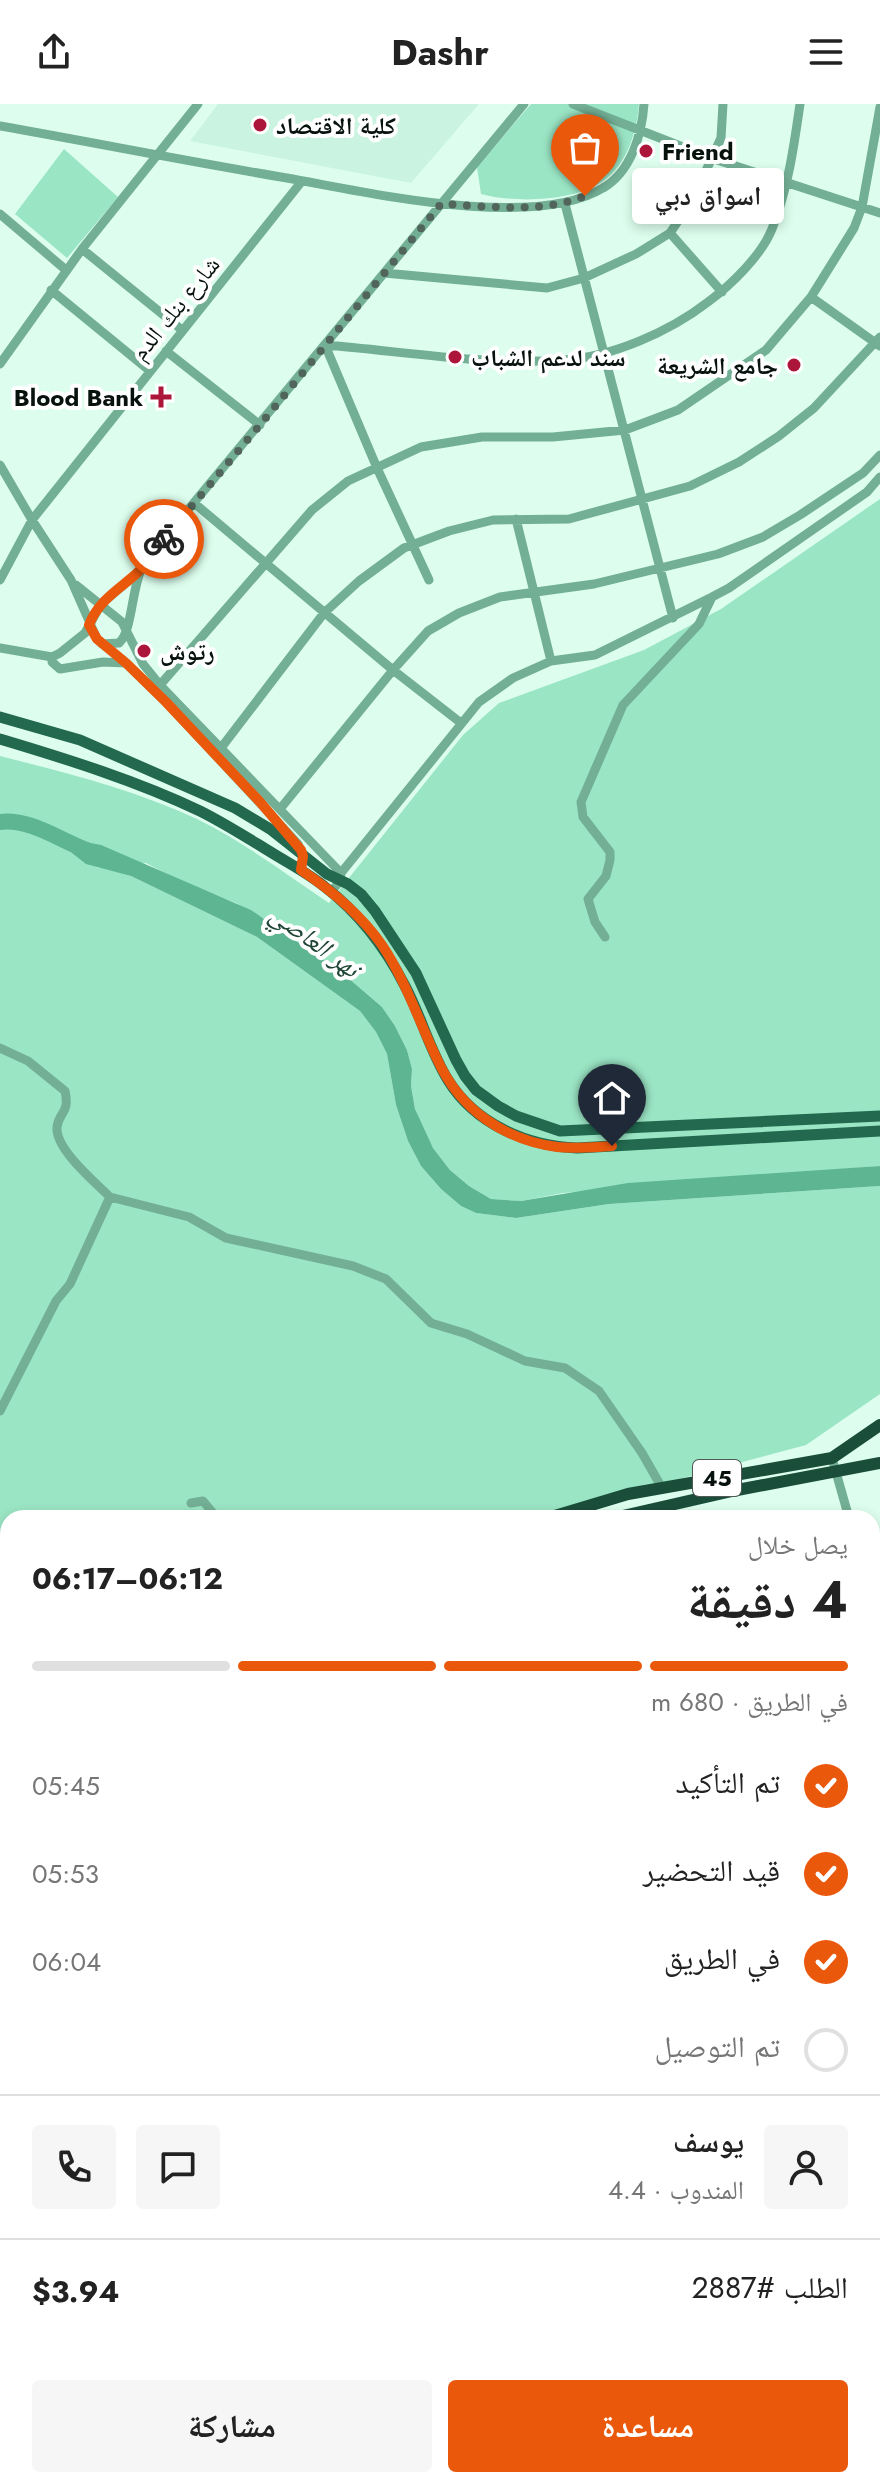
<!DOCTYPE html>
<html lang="ar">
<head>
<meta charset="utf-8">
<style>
  body { margin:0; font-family:Jost,"Noto Naskh Arabic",sans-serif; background:#f6f6f6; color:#222; direction:rtl; height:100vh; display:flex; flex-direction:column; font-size:30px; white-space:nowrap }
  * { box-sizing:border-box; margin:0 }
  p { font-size:26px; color:#767676 }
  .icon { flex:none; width:44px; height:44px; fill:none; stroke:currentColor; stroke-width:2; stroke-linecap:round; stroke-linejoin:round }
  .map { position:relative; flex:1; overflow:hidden; direction:ltr }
  .panel { position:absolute; left:0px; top:1406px; width:880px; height:978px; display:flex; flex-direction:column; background:#fff; border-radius:24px 24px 0 0; box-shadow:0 4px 12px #0003; direction:rtl }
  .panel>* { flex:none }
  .pin { position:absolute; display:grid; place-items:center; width:68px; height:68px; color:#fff; margin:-82px -34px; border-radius:50% 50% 50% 0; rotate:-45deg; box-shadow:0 0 8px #0007 }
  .pin .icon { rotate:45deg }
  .courier { position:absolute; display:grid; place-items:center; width:80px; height:80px; margin:-40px; border:6px solid #ea580c; border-radius:50%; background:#fff; color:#222; box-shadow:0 2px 10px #0007 }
  .bubble { position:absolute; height:56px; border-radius:8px; background:#fff; box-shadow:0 4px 12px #0003; font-size:26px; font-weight:700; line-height:56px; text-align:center; direction:rtl }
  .headline em { font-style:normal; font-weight:700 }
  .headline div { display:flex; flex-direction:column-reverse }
  .headline { display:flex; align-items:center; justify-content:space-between; height:136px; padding:0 32px }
  h1 { font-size:52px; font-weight:700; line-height:60px }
  .bar { display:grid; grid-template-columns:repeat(4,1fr); gap:12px 8px; align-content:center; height:96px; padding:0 32px }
  .bar i { height:10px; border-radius:6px; background:#e0e0e0 }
  .bar .current { background:#ea580c }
  .bar p { grid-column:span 4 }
  .line { display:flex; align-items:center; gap:20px; padding:0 32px; border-top:2px solid #e0e0e0 }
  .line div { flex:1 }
  .round { display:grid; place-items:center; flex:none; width:84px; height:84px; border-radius:8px; background:#f6f6f6 }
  ol { padding:0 32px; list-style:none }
  li { display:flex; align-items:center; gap:24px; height:88px }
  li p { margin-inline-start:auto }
  li .icon { padding:8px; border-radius:50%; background:#ea580c; color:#fff; stroke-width:4 }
  li:last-child { color:#767676 }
  li i { width:44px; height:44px; border:4px solid #e0e0e0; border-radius:50% }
  .primary-button { display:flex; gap:16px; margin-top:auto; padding:16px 32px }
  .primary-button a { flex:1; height:92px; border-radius:8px; background:#ea580c; color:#fff; font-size:32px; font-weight:700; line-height:92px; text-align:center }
  .primary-button a+a { background:#f6f6f6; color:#222 }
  header { display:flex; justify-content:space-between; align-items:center; height:104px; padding:0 32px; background:#fff; font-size:36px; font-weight:700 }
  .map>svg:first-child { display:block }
  .built { fill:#cbf3e1 }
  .green { fill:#9ae5c4 }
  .water { fill:#5db591 }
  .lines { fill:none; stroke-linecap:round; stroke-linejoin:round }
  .river { stroke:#5db591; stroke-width:16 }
  .minor { stroke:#73af95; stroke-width:9 }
  .major { stroke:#22694f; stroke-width:11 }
  .highway { stroke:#1a4e3a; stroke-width:12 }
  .done { stroke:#52655c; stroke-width:8; stroke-dasharray:0 14.4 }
  .route { stroke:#ea580c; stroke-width:10 }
  .poi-dot { fill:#ac163b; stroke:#fff; stroke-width:3 }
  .labels { text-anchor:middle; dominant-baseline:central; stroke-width:8; stroke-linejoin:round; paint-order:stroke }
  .shield { fill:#fff; stroke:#515956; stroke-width:2 }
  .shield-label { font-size:22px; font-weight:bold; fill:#07120d }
  .poi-label { font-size:24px; font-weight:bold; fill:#07120d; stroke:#fff; text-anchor:start }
  .street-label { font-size:24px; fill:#07120d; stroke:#fff }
  .water-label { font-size:26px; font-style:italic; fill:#1f4636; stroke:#fff }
</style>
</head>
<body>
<header><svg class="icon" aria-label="menu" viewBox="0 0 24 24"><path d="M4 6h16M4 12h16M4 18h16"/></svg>Dashr<svg class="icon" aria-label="share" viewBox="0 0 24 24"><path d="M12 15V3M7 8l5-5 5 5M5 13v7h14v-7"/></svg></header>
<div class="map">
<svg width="880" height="2383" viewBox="0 0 880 2383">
  <rect width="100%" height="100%" fill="#ddfeee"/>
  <path class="built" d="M218,0H479L411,79L190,37Z
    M880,2276V2383H858L850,2376H872V2284Z"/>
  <path class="green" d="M531,0H639C637,27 627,61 603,77C574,98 514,99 481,90L477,63Z
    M64,45L118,93L67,154L15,110Z
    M880,395V1062L563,1089L521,1097L491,1095L469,1082L450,1066L433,1044L422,1023L415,1005L411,982L412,965L407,946L395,922L382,903L340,867L270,818L236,799L178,776L146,759L95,763L105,764L131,772L257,833L360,907L376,928L387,950L396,1001L408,1037L421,1062L441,1085L461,1102L476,1109L516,1114L609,1100L880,1082V1290L806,1341L535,1414H8V1556L0,1559V652C67,669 136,686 199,716C242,737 289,772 329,799L463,631L499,599L644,546L721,505Z"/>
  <path class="water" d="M80,737L101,741L251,806L340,867L382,903L395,922L407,946L412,965L411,982L415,1005L433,1044L450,1066L469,1082L491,1095L521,1097L628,1079L880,1062V1082L609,1100L516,1114L476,1109L461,1102L441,1085L421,1062L408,1037L396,1001L387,950L376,928L360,907L257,833L131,772L86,760L72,749L71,740Z"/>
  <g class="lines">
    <path class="river" d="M0,718C30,714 61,737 89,747"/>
    <path class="minor" d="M573,0L711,54L880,109
      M0,22C96,39 191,58 287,74C367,88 532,127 603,84C631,68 642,30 644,0
      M565,100L673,514
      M0,110L66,166
      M670,129L722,188
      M82,145L182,226
      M384,169L547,184L584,174L636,150L670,129L693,95L721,34L723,0
      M51,186L150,267
      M811,193L880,242
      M166,247L260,321
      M0,260L82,145L198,0
      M0,361L32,416L71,476L97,535L126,559L166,598L298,740L303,752L301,766
      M194,399L393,566L461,619
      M516,415L551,557
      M0,476L32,416L302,77
      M429,476L377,364L325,241C401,247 488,262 563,256C612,253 669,228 708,198C731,181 761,152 772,125C788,85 794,42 800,0
      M76,481L122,518L143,560L160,581L341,769L340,777L331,788
      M102,540L119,539C133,527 131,482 144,459L524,0
      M0,544L52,553L60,549L85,529L101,500L139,468
      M52,553V558L60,565L103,558L126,559
      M160,581L312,406L348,377L421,343L482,333H553L625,326L678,306L766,246L811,193L854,124L862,103L880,3
      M221,644L324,509L359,477L404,444L449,427L493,416L569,415L690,382L739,358L779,332L814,304L880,233
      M280,705L393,566L428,527L459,509L500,493L594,480L718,450L763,433L800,411L863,369L880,351
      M341,769L479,598L513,574L551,557L595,551L712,493L729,484L867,388L880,373
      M605,833L595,818L588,795L606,772L610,756V748L583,713L581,698L623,601L699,520L712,493
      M0,944L28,957L65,987C70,1010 59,1007 57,1023C55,1045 95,1078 110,1093L70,1180L56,1197L0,1307
      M110,1093L189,1113L226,1134L353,1162L386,1175L431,1219L467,1230L525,1257L565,1264L599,1287L642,1349L662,1384
      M832,1354L849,1414
      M191,1399L203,1397L217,1414
      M872,1450L880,1447
      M0,1529L8,1528
      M872,1665L880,1683
      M872,1727L880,1714
      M872,1757L880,1762
      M872,1787L880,1776
      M872,1903L880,1910
      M872,2028L880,2035
      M872,2077L880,2067
      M0,2116L8,2123
      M0,2143L8,2151
      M0,2186L8,2178
      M872,2215L880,2223
      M147,2376L149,2383
      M835,2376L843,2383
      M77,2383L104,2376"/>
    <path class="major" d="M0,613L80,636L235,704L270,725L327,770L348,780L361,790L375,807L416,869L456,956L465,972L476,986L498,1002L516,1012L560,1027L880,1012
      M0,635C67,655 137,677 200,707C224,719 246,733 269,747C288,759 308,769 325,783C360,810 385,843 405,882C421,912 430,947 448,976C475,1020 527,1042 577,1044L880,1027
      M872,1569L880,1566
      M872,1583L880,1580
      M0,1777L8,1786
      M0,1796L8,1804
      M610,2376L617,2383
      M634,2376L642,2383"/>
    <path class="highway" d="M548,1414L628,1390L832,1354L880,1321
      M614,1414L732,1387L880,1359
      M0,1575L8,1573
      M0,1620L8,1612"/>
  </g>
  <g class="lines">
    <path class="done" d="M164,435L260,321L441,100C488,102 541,110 585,92"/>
    <path class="route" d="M164,435C155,446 146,461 136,470C118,486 98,497 89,521L97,535L126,559L166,598L260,698L301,746L303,752L301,766C331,786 361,811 382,841C406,877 419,918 438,957C460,1005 504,1036 557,1043C575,1045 594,1043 612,1042"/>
  </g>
  <g class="poi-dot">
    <circle cx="260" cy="21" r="8"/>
    <circle cx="646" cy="47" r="8"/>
    <circle cx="455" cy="253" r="8"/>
    <circle cx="794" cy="261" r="8"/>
    <path d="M157 281h8v8h8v8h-8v8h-8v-8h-8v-8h8z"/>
    <circle cx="144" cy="547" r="8"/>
  </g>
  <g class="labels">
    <rect class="shield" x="693" y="1356" width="48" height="36" rx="6"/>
    <g class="shield-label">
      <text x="717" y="1374">45</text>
    </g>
    <g class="poi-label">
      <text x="276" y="21">كلية الاقتصاد</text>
      <text x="662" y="47">Friend</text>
      <text x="471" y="253">سند لدعم الشباب</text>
      <text x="778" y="261" text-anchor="end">جامع الشريعة</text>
      <text x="143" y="293" text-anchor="end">Blood Bank</text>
      <text x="160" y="547">رتوش</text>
    </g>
    <g class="street-label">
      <text transform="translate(175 204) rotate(-51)">شارع بنك الدم</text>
    </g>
    <g class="water-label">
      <text transform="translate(315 837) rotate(36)">نهر العاصي</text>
    </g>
  </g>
</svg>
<div class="pin" style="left:585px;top:92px;background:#ea580c"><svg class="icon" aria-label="bag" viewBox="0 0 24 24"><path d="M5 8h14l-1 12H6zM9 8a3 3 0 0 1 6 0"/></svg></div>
<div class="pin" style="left:612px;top:1042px;background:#1f2937"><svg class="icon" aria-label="home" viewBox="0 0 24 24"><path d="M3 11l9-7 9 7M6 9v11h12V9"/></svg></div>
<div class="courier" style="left:164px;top:435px"><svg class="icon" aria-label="bike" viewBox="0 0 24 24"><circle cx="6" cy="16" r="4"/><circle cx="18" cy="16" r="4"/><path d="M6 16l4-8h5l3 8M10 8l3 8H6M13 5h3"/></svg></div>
<div class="bubble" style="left:632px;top:64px;width:152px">اسواق دبي</div>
<section class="panel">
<div class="headline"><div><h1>4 دقيقة</h1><p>يصل خلال</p></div><em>06:12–06:17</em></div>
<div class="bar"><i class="current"></i><i class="current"></i><i class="current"></i><i></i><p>في الطريق · 680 m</p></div>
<ol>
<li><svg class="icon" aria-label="check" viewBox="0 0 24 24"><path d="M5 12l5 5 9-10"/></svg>تم التأكيد<p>05:45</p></li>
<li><svg class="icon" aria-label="check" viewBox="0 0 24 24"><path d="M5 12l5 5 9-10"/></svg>قيد التحضير<p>05:53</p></li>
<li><svg class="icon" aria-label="check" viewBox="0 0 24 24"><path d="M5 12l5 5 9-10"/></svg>في الطريق<p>06:04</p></li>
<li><i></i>تم التوصيل</li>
</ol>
<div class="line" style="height:144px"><a class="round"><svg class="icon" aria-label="person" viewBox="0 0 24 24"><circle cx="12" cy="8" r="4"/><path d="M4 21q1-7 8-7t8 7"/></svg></a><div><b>يوسف</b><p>المندوب · 4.4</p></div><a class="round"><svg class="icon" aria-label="chat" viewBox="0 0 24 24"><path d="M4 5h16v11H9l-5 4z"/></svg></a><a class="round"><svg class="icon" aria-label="phone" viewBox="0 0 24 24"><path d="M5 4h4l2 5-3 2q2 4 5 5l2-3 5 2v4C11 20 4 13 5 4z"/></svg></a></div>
<div class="line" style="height:104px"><div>الطلب #2887</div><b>$3.94</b></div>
<div class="primary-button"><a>مساعدة</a><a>مشاركة</a></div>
</section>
</div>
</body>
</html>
